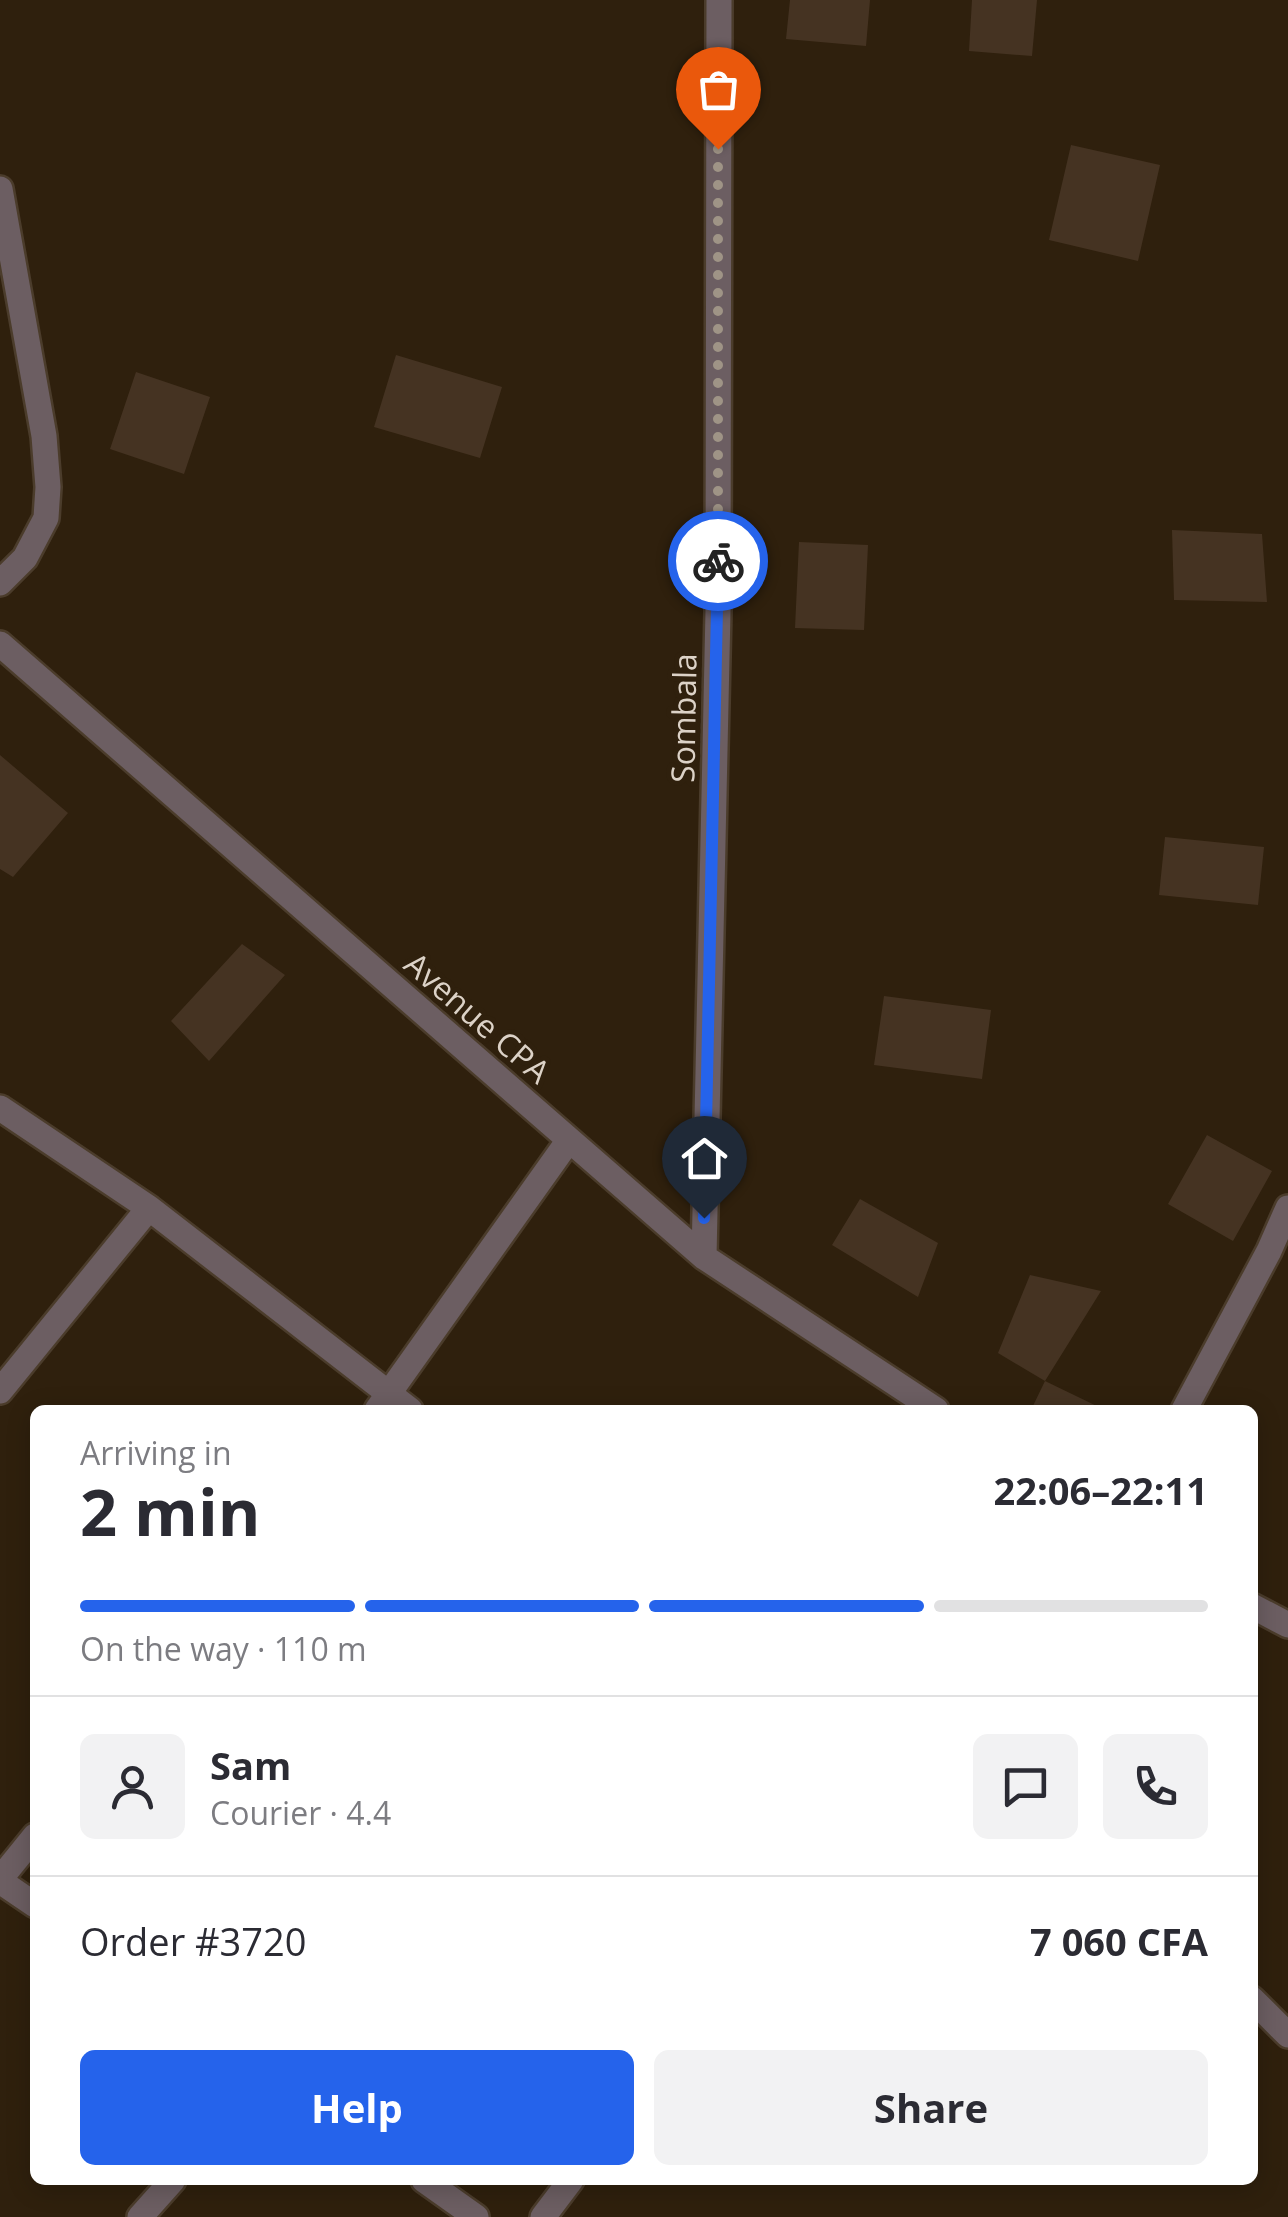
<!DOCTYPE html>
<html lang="en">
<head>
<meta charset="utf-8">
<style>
  body { margin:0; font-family:"Open Sans",sans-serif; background:#f2f2f3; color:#2b2b33; height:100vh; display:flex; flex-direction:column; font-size:38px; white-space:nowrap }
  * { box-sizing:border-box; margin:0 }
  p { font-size:32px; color:#7c7c81 }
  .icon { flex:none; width:55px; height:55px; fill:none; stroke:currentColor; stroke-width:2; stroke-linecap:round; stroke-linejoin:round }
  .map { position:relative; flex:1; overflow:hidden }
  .side { position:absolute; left:30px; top:1405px; width:1228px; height:780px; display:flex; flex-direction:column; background:#fff; border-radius:15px; box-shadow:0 5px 25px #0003 }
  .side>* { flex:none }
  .pin { position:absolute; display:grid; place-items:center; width:85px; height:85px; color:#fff; margin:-102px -42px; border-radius:50% 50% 50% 0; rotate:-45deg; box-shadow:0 0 10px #0007 }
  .pin .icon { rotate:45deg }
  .courier { position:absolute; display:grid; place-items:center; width:100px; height:100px; margin:-50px; border:8px solid #2563eb; border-radius:50%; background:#fff; color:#222; box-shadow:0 2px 12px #0007 }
  .head em { font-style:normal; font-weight:700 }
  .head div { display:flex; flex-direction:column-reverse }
  .head { display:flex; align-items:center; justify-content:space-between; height:170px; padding:0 50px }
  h1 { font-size:65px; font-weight:700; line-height:75px }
  .bar { display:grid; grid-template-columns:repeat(4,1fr); gap:15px 10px; align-content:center; height:120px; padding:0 50px }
  .bar i { height:12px; border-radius:8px; background:#e1e1e2 }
  .bar .current { background:#2563eb }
  .bar p { grid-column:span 4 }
  .line { display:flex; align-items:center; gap:25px; padding:0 50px; border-top:2px solid #e1e1e2 }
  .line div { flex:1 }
  .round { display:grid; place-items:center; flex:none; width:105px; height:105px; border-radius:15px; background:#f2f2f3 }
  .button { display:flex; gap:20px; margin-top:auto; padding:20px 50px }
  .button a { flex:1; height:115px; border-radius:15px; background:#2563eb; color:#fff; font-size:40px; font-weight:700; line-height:115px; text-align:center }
  .button a+a { background:#f2f2f3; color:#2b2b33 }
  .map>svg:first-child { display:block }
  .building { fill:#453322 }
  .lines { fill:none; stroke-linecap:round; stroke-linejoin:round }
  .minor-casing { stroke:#4b3c2b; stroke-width:30 }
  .minor { stroke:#6c5e62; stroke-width:25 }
  .done { stroke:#9f9486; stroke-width:10; stroke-dasharray:0 18 }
  .route { stroke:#2563eb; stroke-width:12 }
  .labels { text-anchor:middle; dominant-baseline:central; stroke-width:10; stroke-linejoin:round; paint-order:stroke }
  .street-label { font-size:32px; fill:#dcd2c7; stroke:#2f200d }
</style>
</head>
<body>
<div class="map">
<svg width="1288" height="2217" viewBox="0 0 1288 2217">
  <rect width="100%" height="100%" fill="#2f200d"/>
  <path class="building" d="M790,0H870L866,46L786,39Z
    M972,0H1037L1032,56L969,51Z
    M1071,145L1160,165L1138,261L1049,240Z
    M396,355L502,387L480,458L374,427Z
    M136,372L210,397L184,474L110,449Z
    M1172,530L1262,534L1267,602L1174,600Z
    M799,542L868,545L864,630L795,628Z
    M0,755L68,813L13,877L0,869Z
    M1165,837L1264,847L1258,905L1159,895Z
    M242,944L285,975L209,1061L171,1021Z
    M884,996L991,1010L982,1079L874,1065Z
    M1207,1135L1272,1171L1233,1241L1168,1204Z
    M860,1199L938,1243L918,1297L832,1245Z
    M1030,1275L1101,1291L1045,1381L998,1353Z
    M1045,1381L1105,1410H1031Z"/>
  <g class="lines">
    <defs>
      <path id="minor" d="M0,189L44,436L48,487L46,518L25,558L0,583
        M0,644L704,1257L936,1410
        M0,1108L149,1208L410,1410
        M704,1257L718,611L719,0
        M0,1391L149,1208
        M377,1410L569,1140
        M1184,1410L1269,1251L1288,1208
        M1252,1606L1288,1625
        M0,1879L35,1836
        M0,1881L35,1905
        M1252,1999L1288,2035
        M424,2180L476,2217
        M140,2217L173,2180
        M543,2217L571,2180"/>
    </defs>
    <use href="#minor" class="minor-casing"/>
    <use href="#minor" class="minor"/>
  </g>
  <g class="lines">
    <path class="done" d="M718,149V561"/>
    <path class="route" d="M704,1218L718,561"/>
  </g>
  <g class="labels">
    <g class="street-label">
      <text transform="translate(683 718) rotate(-89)">Sombala</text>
      <text transform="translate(478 1017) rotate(41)">Avenue CPA</text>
    </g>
  </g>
</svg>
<div class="pin" style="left:718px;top:149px;background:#ea580c"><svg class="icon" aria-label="bag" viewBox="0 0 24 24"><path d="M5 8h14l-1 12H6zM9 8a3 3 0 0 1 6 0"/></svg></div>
<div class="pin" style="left:704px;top:1218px;background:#1f2937"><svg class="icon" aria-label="home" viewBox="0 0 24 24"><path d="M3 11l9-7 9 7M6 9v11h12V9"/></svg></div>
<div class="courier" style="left:718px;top:561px"><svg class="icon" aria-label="bike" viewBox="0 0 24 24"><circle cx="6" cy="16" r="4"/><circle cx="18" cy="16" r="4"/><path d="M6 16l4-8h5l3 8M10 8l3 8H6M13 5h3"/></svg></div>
<section class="side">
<div class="head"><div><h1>2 min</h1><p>Arriving in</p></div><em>22:06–22:11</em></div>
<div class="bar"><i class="current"></i><i class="current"></i><i class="current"></i><i></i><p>On the way · 110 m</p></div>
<div class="line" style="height:180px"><a class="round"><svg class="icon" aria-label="person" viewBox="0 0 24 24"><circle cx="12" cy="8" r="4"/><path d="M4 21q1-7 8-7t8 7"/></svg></a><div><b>Sam</b><p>Courier · 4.4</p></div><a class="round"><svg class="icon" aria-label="chat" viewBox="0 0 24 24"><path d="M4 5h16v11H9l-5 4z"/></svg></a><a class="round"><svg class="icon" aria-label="phone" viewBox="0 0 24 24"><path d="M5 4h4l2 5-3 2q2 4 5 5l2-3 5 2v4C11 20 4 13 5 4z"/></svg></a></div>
<div class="line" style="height:130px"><div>Order #3720</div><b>7 060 CFA</b></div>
<div class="button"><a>Help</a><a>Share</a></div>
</section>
</div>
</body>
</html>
